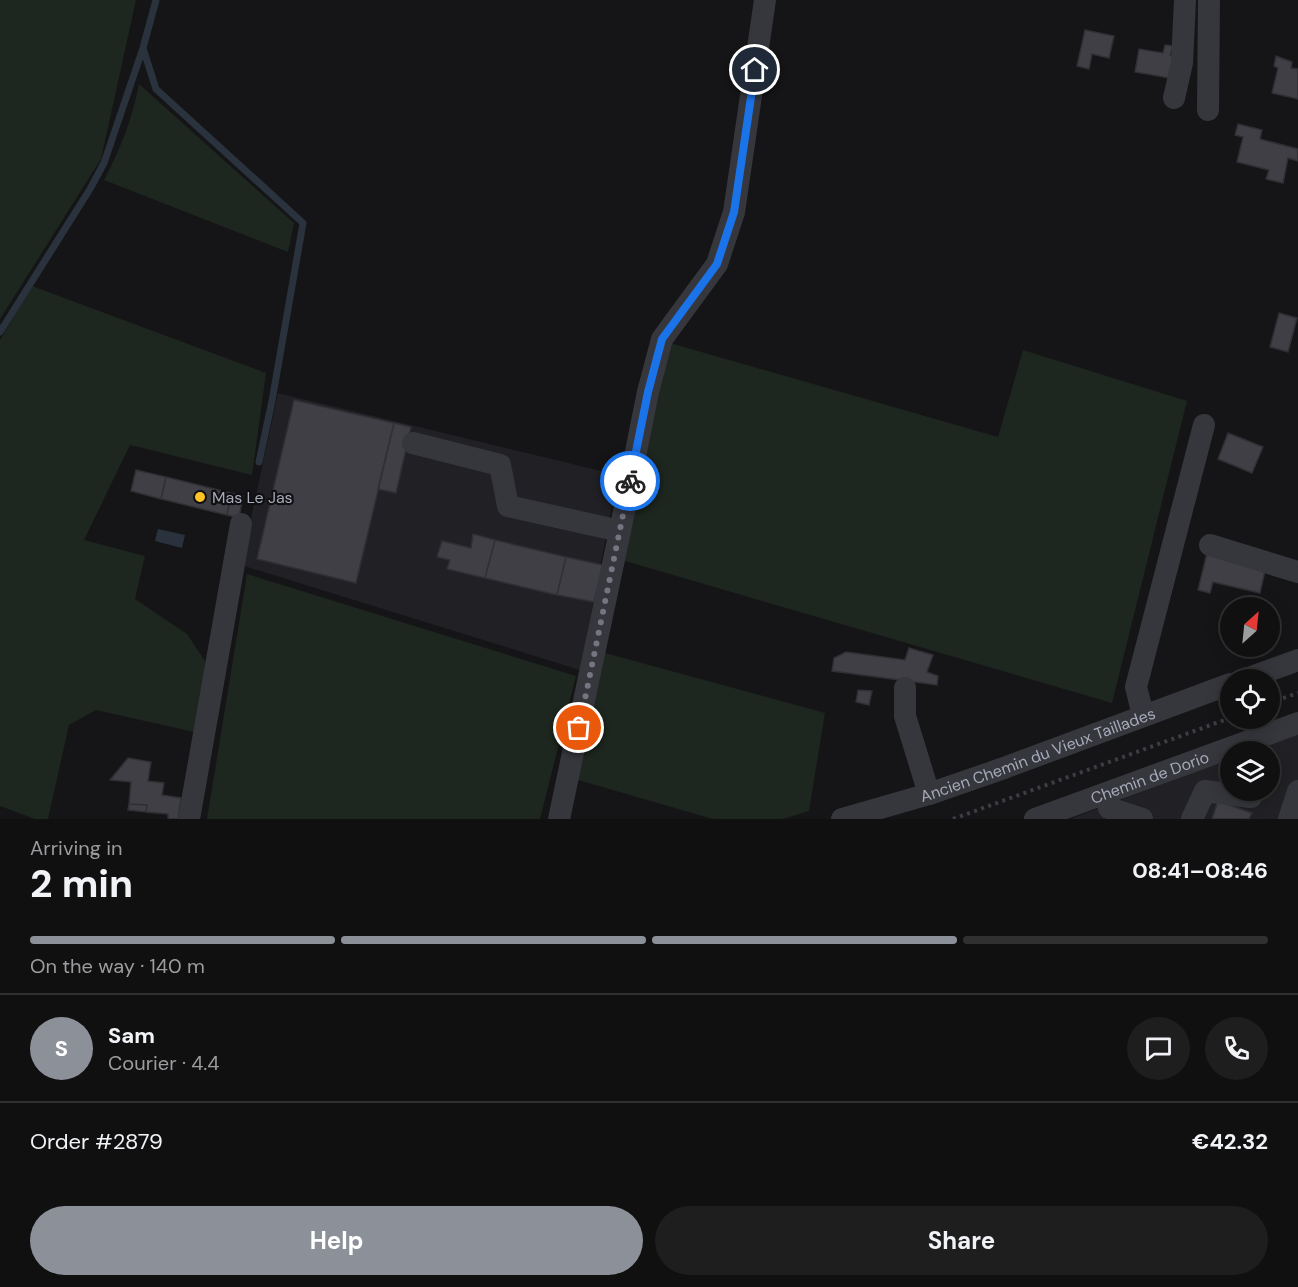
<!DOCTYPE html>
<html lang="en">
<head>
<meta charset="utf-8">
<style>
  body { margin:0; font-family:"DM Sans",sans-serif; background:#1e1e1f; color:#f1f3f6; height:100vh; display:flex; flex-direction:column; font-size:22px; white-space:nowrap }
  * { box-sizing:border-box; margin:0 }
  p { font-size:20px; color:#9c9d9f }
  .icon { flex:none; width:33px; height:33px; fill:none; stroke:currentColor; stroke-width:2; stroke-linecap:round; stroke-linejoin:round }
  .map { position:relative; height:819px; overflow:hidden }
  .details { display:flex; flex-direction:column; background:#101011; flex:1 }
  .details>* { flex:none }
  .needle { width:39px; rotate:27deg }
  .buttons { position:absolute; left:1220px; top:597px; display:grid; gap:12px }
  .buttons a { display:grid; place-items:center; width:60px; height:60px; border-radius:50%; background:#101011; box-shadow:0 3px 15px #0003,0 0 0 2px #303031; font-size:30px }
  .pin { position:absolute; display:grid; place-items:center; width:51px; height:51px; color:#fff; margin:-26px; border:3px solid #fff; border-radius:50%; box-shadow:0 2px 6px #0007 }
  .courier { position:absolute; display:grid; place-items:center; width:60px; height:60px; margin:-30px; border:4px solid #1a73e8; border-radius:50%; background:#fff; color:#222; box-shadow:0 2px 8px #0007 }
  .summary em { font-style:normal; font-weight:700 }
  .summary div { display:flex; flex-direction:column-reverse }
  .summary { display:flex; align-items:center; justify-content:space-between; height:102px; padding:0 30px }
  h1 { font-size:39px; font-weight:700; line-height:45px }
  .bar { display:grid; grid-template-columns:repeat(4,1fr); gap:9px 6px; align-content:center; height:72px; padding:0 30px }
  .bar i { height:8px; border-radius:4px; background:#303031 }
  .bar .current { background:#8c9099 }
  .bar p { grid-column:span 4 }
  .line { display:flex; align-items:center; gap:15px; padding:0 30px; border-top:2px solid #303031 }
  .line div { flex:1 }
  .round { display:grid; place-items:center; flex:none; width:63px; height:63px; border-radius:32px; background:#1e1e1f }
  .primary-button { display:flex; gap:12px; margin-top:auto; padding:12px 30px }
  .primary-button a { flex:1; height:69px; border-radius:36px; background:#8c9099; color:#fff; font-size:24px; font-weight:700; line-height:69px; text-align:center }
  .primary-button a+a { background:#1e1e1f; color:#f1f3f6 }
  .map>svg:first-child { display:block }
  .built { fill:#212125 }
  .green { fill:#1d261f }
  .water { fill:#2a333d }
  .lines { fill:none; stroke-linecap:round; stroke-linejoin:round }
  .stream { stroke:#2a333d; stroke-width:7 }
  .building { fill:#3f3f45; stroke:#2f2f34; stroke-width:1.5 }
  .path { stroke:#3c3e44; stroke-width:4; stroke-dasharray:3 4.5; stroke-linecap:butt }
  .minor { stroke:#36373d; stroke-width:22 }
  .done { stroke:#737680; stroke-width:6; stroke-dasharray:0 10.8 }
  .route { stroke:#1a73e8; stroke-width:8 }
  .poi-dot { fill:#ffc326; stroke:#101012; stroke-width:2 }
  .labels { text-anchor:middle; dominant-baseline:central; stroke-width:4.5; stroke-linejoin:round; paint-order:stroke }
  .poi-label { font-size:16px; fill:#a6aab9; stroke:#101012; text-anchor:start }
  .street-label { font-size:16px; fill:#a6aab9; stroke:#101012 }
</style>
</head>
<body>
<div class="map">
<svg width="1298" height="819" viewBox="0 0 1298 819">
  <rect width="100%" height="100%" fill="#151517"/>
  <path class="built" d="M278,393L618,475L580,670L241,565Z
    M1298,733V819H1070L1230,759V790H1269V752L1249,751Z"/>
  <path class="green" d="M0,0H136L101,159L0,319Z
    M139,84L294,223L288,252L104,180C121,147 132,120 139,84Z
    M32,286L266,373L252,475L130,445L84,540L145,556L135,599L187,634L207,664L194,732L96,710L69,725L48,819H35L0,806V340Z
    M670,343L998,437L1023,350L1187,401L1112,703L625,561L648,438Z
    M247,574L576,676L540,819H207Z
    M605,653L825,713L809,811L783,819H713L578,780Z"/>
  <path class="water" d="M158,529L185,535L182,548L155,541Z"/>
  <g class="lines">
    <path class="stream" d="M143,48L156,89L303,223L272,401L259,462
      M0,332L90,189L104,163L143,48L156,0"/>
  </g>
  <path class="building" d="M1085,30L1114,36L1109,58L1092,54L1089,69L1077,66Z
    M1165,45L1173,46L1170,55L1173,56L1169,78L1135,72L1139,49L1163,53Z
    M1276,56L1292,62L1291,68L1298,69V99L1272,93L1278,68L1274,66Z
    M1238,124L1262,130L1260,139L1298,149V161L1288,158L1283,183L1266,179L1269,170L1237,162L1243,137L1235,135Z
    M1279,313L1297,318L1288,352L1270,347Z
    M294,400L394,423L356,583L257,559Z
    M394,423L411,427L396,493L378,489Z
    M1228,433L1263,447L1252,473L1218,459Z
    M136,470L166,477L161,499L131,491Z
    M166,477L231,493L227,515L161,499Z
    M231,493L243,496L239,518L227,515Z
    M473,534L495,540L485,578L447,569L450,560L437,557L442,541L471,548Z
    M495,540L566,557L557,595L485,578Z
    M1207,553L1266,566L1260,593L1213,582L1210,593L1198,590Z
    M566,557L603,565L594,602L557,595Z
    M909,648L933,655L927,672L938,676L937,685L832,671L834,658L846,652L905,660Z
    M858,690L872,691L869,705L856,702Z
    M128,758L151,762L148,781L164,783L162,795L181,798L178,819H168V814L146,812L147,805L129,804L131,782L110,780Z
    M1218,801L1252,813L1249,819H1212Z
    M129,804L147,805L146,812L128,810Z"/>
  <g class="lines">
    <path class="path" d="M1269,703L1298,693
      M953,819L1230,718"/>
    <g class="minor">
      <path d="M1174,98L1182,63L1185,0"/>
      <path d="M1208,110L1209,0"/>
      <path d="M413,443L500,465L508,506L620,531L559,819"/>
      <path d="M620,531L648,392L662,339L717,264L734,212L765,0"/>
      <path d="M1210,545L1298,572"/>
      <path d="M1243,680L1298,660"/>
      <path d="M905,688V716L929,794"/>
      <path d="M1143,715L1136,687L1204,425"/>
      <path d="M1109,808L1142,819"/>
      <path d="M189,819L241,524"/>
      <path id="s1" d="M842,819L929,794L1004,768L1230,684"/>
      <path id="s2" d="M1035,819L1298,723"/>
      <path d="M1192,819L1205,791L1251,797"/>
      <path d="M1289,819L1298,791"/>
    </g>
  </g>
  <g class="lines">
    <path class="done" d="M579,728L630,481"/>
    <path class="route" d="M630,481L648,392L662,339L717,264L734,212L755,70"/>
  </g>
  <circle class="poi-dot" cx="200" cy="497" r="6"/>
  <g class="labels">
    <g class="poi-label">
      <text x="212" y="497">Mas Le Jas</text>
    </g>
    <g class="street-label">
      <text stroke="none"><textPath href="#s1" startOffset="206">Ancien Chemin du Vieux Taillades</textPath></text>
      <text stroke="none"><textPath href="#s2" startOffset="122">Chemin de Dorio</textPath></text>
    </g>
  </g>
</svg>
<div class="buttons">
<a><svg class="needle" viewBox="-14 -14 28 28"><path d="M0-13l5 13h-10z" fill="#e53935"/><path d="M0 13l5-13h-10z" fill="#9c9d9f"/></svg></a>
<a><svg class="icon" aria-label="locate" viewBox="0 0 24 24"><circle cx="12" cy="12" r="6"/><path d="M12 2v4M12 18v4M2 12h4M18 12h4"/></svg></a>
<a><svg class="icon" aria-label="layers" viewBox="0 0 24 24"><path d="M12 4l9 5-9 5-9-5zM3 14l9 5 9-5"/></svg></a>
</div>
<div class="pin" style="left:579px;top:728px;background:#ea580c"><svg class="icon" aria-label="bag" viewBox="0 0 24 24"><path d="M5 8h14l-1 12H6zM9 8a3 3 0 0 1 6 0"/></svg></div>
<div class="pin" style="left:755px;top:70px;background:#1f2937"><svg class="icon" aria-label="home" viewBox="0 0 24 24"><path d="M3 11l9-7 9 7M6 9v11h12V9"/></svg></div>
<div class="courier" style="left:630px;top:481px"><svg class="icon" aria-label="bike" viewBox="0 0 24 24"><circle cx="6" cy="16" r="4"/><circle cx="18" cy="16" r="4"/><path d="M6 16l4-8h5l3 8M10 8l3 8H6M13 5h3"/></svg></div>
</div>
<section class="details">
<div class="summary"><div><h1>2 min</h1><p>Arriving in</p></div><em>08:41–08:46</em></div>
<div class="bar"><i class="current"></i><i class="current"></i><i class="current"></i><i></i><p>On the way · 140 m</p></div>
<div class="line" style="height:108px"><b class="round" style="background:#8c9099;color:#fff">S</b><div><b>Sam</b><p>Courier · 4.4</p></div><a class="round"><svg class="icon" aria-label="chat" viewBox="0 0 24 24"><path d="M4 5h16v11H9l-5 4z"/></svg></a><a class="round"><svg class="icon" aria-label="phone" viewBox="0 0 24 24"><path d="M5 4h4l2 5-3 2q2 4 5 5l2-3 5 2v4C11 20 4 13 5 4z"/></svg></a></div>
<div class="line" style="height:78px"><div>Order #2879</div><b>€42.32</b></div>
<div class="primary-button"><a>Help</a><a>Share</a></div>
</section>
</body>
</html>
